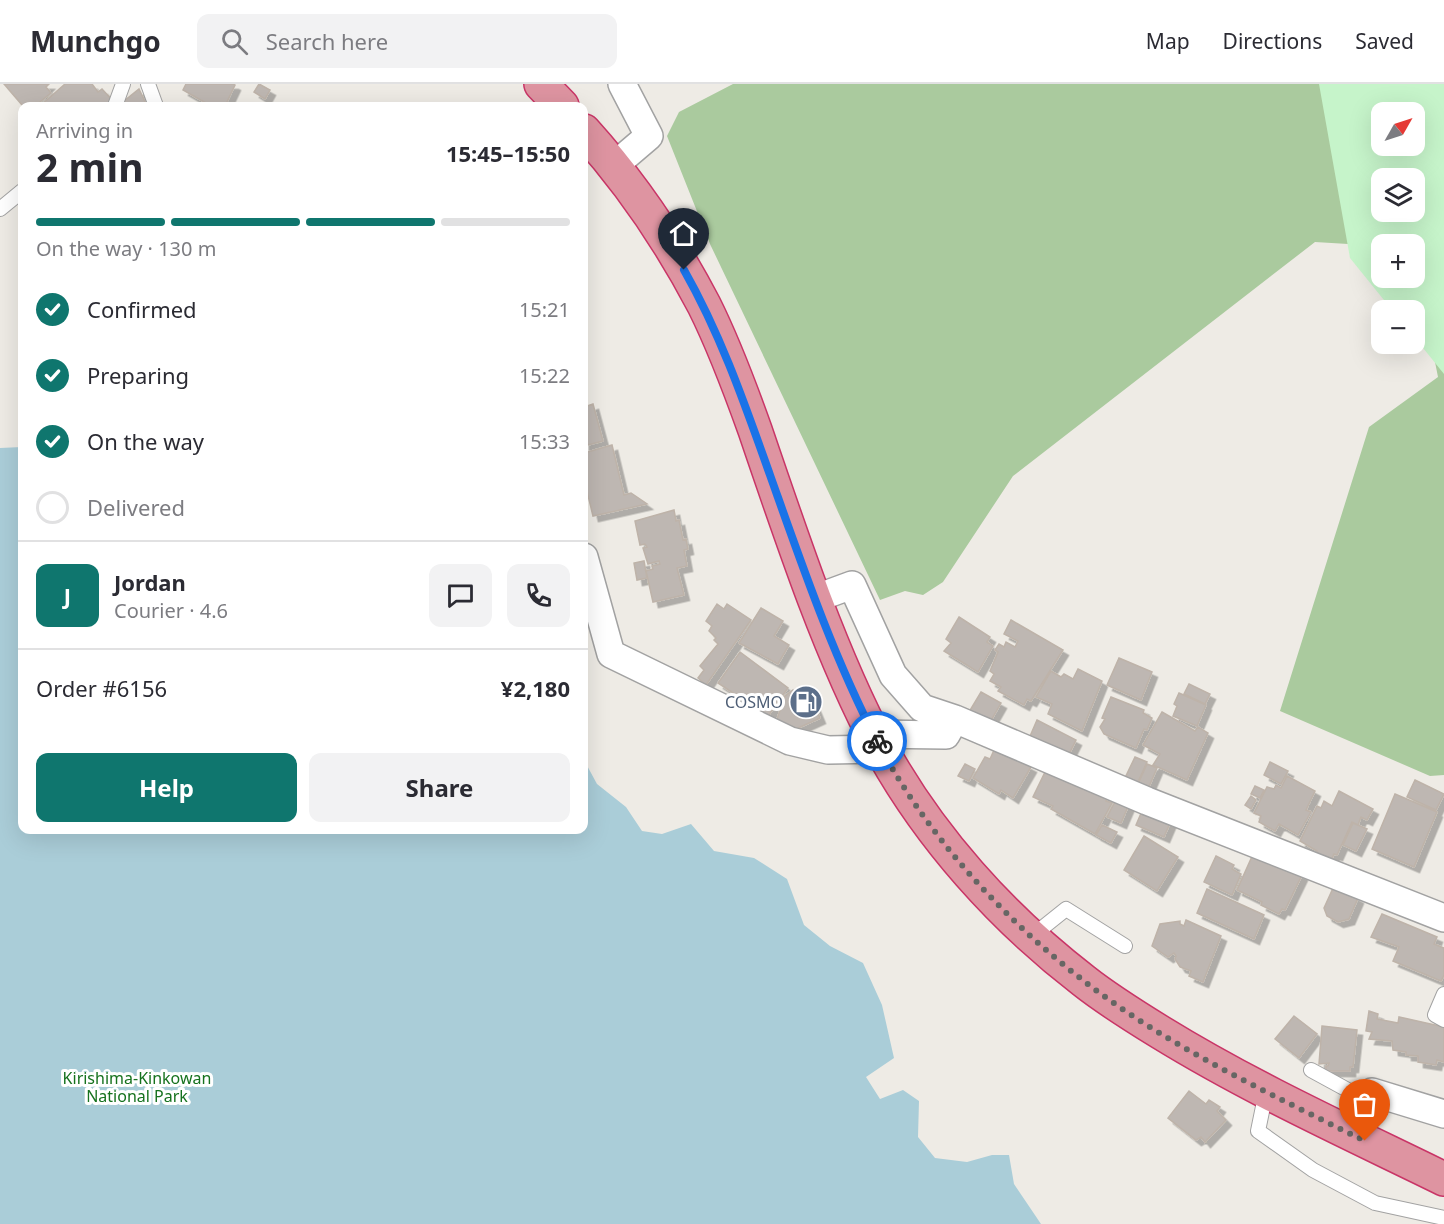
<!DOCTYPE html>
<html lang="en">
<head>
<meta charset="utf-8">
<style>
  body { margin:0; font-family:"Noto Sans",sans-serif; background:#f2f2f3; color:#2b2b33; height:100vh; display:flex; flex-direction:column; font-size:22px; white-space:nowrap }
  * { box-sizing:border-box; margin:0 }
  p { font-size:20px; color:#7c7c81 }
  .icon { flex:none; width:33px; height:33px; fill:none; stroke:currentColor; stroke-width:2; stroke-linecap:round; stroke-linejoin:round }
  .map { position:relative; flex:1; overflow:hidden }
  .details { position:absolute; left:18px; top:18px; width:570px; height:732px; display:flex; flex-direction:column; background:#fff; border-radius:12px; box-shadow:0 6px 24px #0002 }
  .details>* { flex:none }
  .needle { width:39px; rotate:51deg }
  .tools { position:absolute; left:1371px; top:18px; display:grid; gap:12px }
  .tools a { display:grid; place-items:center; width:54px; height:54px; border-radius:12px; background:#fff; box-shadow:0 6px 24px #0002; font-size:30px }
  .pin { position:absolute; display:grid; place-items:center; width:51px; height:51px; color:#fff; margin:-62px -26px; border-radius:50% 50% 50% 0; rotate:-45deg; box-shadow:0 0 6px #0007 }
  .pin .icon { rotate:45deg }
  .courier { position:absolute; display:grid; place-items:center; width:60px; height:60px; margin:-30px; border:4px solid #1a73e8; border-radius:50%; background:#fff; color:#222; box-shadow:0 2px 8px #0007 }
  .head em { font-style:normal; font-weight:700 }
  .head div { display:flex; flex-direction:column-reverse }
  .head { display:flex; align-items:center; justify-content:space-between; height:102px; padding:0 18px }
  h1 { font-size:39px; font-weight:700; line-height:45px }
  .bar { display:grid; grid-template-columns:repeat(4,1fr); gap:9px 6px; align-content:center; height:72px; padding:0 18px }
  .bar i { height:8px; border-radius:4px; background:#e1e1e2 }
  .bar .on { background:#0f766e }
  .bar p { grid-column:span 4 }
  .line { display:flex; align-items:center; gap:15px; padding:0 18px; border-top:2px solid #e1e1e2 }
  .line div { flex:1 }
  .round { display:grid; place-items:center; flex:none; width:63px; height:63px; border-radius:12px; background:#f2f2f3 }
  ol { padding:0 18px; list-style:none }
  li { display:flex; align-items:center; gap:18px; height:66px }
  li p { margin-inline-start:auto }
  li .icon { padding:6px; border-radius:50%; background:#0f766e; color:#fff; stroke-width:4 }
  li:last-child { color:#7c7c81 }
  li i { width:33px; height:33px; border:3px solid #e1e1e2; border-radius:50% }
  .cta { display:flex; gap:12px; margin-top:auto; padding:12px 18px }
  .cta a { flex:1; height:69px; border-radius:12px; background:#0f766e; color:#fff; font-size:24px; font-weight:700; line-height:69px; text-align:center }
  .cta a+a { background:#f2f2f3; color:#2b2b33 }
  header { display:flex; align-items:center; gap:36px; box-sizing:border-box; height:84px; padding:0 30px; background:#fff; border-bottom:2px solid #e1e1e2 }
  header strong { font-size:28px }
  nav { display:flex; gap:33px; margin-inline-start:auto; font-size:21px }
  .search { width:420px; height:54px; background:#f2f2f3; display:flex; align-items:center; gap:15px; box-sizing:border-box; padding:0 21px; border-radius:12px; color:#7c7c81; font-size:22px }
  .map>svg:first-child { display:block }
  .forest { fill:#aaca9e; fill-rule:evenodd }
  .park { fill:#c6f4ca; fill-rule:evenodd }
  .water { fill:#aacdd8 }
  .building { fill:#beb7b2; stroke:#beb3a9; stroke-width:1.5; filter:url(#shadow) }
  .lines { fill:none; stroke-linecap:round; stroke-linejoin:round }
  .lane-casing { stroke:#a2a2a2; stroke-width:16 }
  .street-casing { stroke:#a2a2a2; stroke-width:30 }
  .highway-casing { stroke:#c93567; stroke-width:36 }
  .lane { stroke:#fff; stroke-width:14 }
  .street { stroke:#fff; stroke-width:27 }
  .highway { stroke:#de94a1; stroke-width:33 }
  .done { stroke:#676664; stroke-width:6; stroke-dasharray:0 10.8 }
  .route { stroke:#1a73e8; stroke-width:8 }
  .labels { text-anchor:middle; dominant-baseline:central; stroke-width:6; stroke-linejoin:round; paint-order:stroke }
  .service-label { font-size:16px; fill:#4e5e75; stroke:#fff; text-anchor:end }
  .park-label { font-size:16px; fill:#16721e; stroke:#fff }
</style>
</head>
<body>
<header>
<strong>Munchgo</strong>
<div class="search"><svg class="icon" aria-label="search" viewBox="0 0 24 24"><circle cx="10" cy="10" r="6"/><path d="M15 15l6 6"/></svg>Search here</div>
<nav><a>Map</a><a>Directions</a><a>Saved</a></nav>
</header>
<div class="map">
<svg width="1444" height="1140" viewBox="0 0 1444 1140">
  <defs>
    <filter id="shadow"><feDropShadow dx="5.5" dy="5.5" stdDeviation="0" flood-color="#0004"/></filter>
  </defs>
  <rect width="100%" height="100%" fill="#eeebe5"/>
  <path class="forest" d="M733,0H1444V691L1430,692L1280,627L1369,343L1438,293L1423,218L1414,194V160L1381,162L1315,158L1013,392L943,498L923,511L905,507L880,516L710,160L667,52L679,28ZM1382,28H1414V62H1382ZM1382,94H1414V128H1382Z"/>
  <path class="park" d="M1319,0H1444V290L1415,254L1414,226H1392L1350,174ZM1382,28H1414V62H1382ZM1382,94H1414V128H1382ZM1382,160H1414V194H1382Z"/>
  <path class="water" d="M22,363V746H584V676L597,700L626,723L642,747L662,750L691,740L714,767L754,774L787,795L804,841L830,862L863,879L882,921L894,974L866,993L880,1015L903,1006L919,1017L918,1053L935,1074L967,1078L992,1071H1009L1014,1100L1041,1140H0V364Z"/>
  <path class="building" d="M4,0H49L46,3L51,9L35,22H32L29,19L23,22Z
    M65,0H92L98,8L102,5L114,18L111,22H40Z
    M186,0H233L235,1L225,22H204L206,19L183,6Z
    M259,0L270,6L265,15L254,8Z
    M139,5L147,22H129L124,17Z
    M593,320L603,357L584,362V323Z
    M612,361L624,411L631,409L647,420L593,432L585,399L584,400V369Z
    M674,426L676,437L679,436L683,456L686,455L688,465L684,466L687,482L677,484L684,511L653,518L646,487L653,485L652,482L660,480L659,477L648,480L643,464L647,463L645,460L640,461L635,437Z
    M644,477L647,494L637,496L634,479Z
    M717,520L724,525L727,520L751,536L706,601L698,594L704,586L700,582L718,560L714,556L716,554L709,547L712,542L706,537Z
    M761,524L783,537L774,552L789,561L778,580L739,559Z
    M959,533L990,553L987,558L993,562L978,588L944,567L951,559L946,555Z
    M1011,536L1063,566L1031,617L1027,615L1024,621L998,607L1001,603L990,597L994,590L990,587L998,568L995,566L999,560L1004,563L1006,558L1015,563L1018,557L1004,550Z
    M740,568L788,604L768,632L718,599Z
    M1119,574L1152,588L1141,616L1107,601Z
    M1078,585L1102,597L1082,647L1048,630L1052,620L1036,613L1051,587L1061,593L1064,590L1073,595Z
    M1189,600L1210,610L1205,620L1184,610Z
    M793,606L797,615L809,608L820,634L794,646L776,638L785,612Z
    M981,608L1001,619L989,640L969,628Z
    M1179,609L1206,621L1197,642L1173,632L1177,622L1174,620Z
    M1111,613L1144,626L1143,629L1152,634L1147,646L1144,645L1136,664L1104,650L1100,643L1105,635L1102,634Z
    M1162,628L1195,647L1198,643L1208,649L1187,696L1153,681L1160,670L1143,661Z
    M1037,636L1076,656L1066,676L1028,657Z
    M995,664L1031,683L1013,714L1001,706L999,710L973,694L985,673L990,675Z
    M1135,673L1147,678L1137,700L1125,694Z
    M1270,678L1288,687L1281,700L1264,691Z
    M965,680L975,685L969,697L958,692Z
    M1147,680L1157,684L1148,705L1138,700Z
    M1047,684L1109,711L1106,717L1112,719L1095,750L1051,725L1053,722L1033,713Z
    M1287,692L1315,707L1306,726L1311,728L1298,751L1279,740L1275,747L1259,738L1261,732L1254,729L1267,703L1274,705L1276,701L1281,704Z
    M1415,696L1444,710L1436,726L1407,713Z
    M1255,702L1264,706L1260,714L1251,710Z
    M1339,707L1373,725L1367,736L1361,733L1358,741L1352,738L1337,771L1334,770L1331,777L1317,771V767L1300,757L1317,722L1321,724L1324,717L1332,722Z
    M1395,710L1437,728L1414,783L1372,765Z
    M1118,712L1130,718L1121,739L1107,733Z
    M1251,712L1256,716L1251,725L1245,721Z
    M1145,720L1173,732L1164,753L1136,741Z
    M1353,739L1367,745L1356,767L1343,761Z
    M1102,741L1117,748L1111,759L1096,751Z
    M1144,752L1178,773L1157,807L1124,786Z
    M1254,768L1302,791L1285,826L1282,825L1279,830L1261,821L1262,818L1237,806Z
    M1216,772L1234,781L1232,785L1241,790L1232,811L1204,798Z
    M1334,802L1358,814L1349,835L1338,838L1327,832L1324,824Z
    M1207,805L1264,831L1254,855L1197,829Z
    M1382,830L1437,853L1434,860L1444,864V891L1441,897L1393,877L1399,863L1371,853Z
    M1186,836L1221,852L1203,898L1189,892L1191,887L1180,883L1175,875L1176,872L1174,869L1168,873L1152,862L1160,840L1180,837V840L1184,842Z
    M1369,927L1378,930L1377,935L1398,939L1399,933L1444,943V978L1437,976L1436,981L1418,978V972L1406,971V968L1393,966L1392,957L1369,955L1372,948L1366,947Z
    M1294,932L1317,950L1299,974L1275,955Z
    M1322,942L1357,946L1353,983H1350V987H1326V982H1328L1329,979L1319,980Z
    M1189,1007L1206,1020L1209,1016L1220,1023L1217,1027L1226,1036L1205,1058L1201,1053L1196,1056L1168,1034Z"/>
  <g class="lines">
    <defs>
      <path id="lane" d="M148,0L156,22
        M115,22L123,0
        M0,125L22,107
        M1031,853L1066,825L1125,862
        M1444,910L1435,931L1444,936
        M1311,986L1366,1016
        M1266,1008L1258,1047L1313,1086L1375,1119L1444,1134"/>
      <path id="street" d="M615,81L649,52L622,0
        M584,473L611,570L790,657L828,666L881,665
        M814,515L852,501L893,591L922,624L955,635L1147,717L1444,834
        M873,650L946,651L955,635
        M1346,1047L1372,1008L1444,1030"/>
      <path id="highway" d="M541,0L562,22
        M584,47C631,99 671,158 704,221C724,261 740,304 755,346C774,402 793,458 814,514C833,564 854,615 880,663C929,753 1002,834 1084,897C1108,916 1134,932 1160,948C1251,1004 1348,1048 1444,1095"/>
    </defs>
    <use href="#lane" class="lane-casing"/>
    <use href="#street" class="street-casing"/>
    <use href="#highway" class="highway-casing"/>
    <use href="#lane" class="lane"/>
    <use href="#street" class="street"/>
    <use href="#highway" class="highway"/>
  </g>
  <g class="lines">
    <path class="done" d="M877,657C925,749 1002,834 1084,897C1167,962 1270,1010 1365,1057"/>
    <path class="route" d="M684,186C721,251 745,321 770,391C802,481 833,572 877,657"/>
  </g>
  <defs>
    <symbol id="fuel-disc" viewBox="-11 -11 22 22"><circle r="9.5" fill="#5c6f8a" stroke="#fff"/><path d="M-5.5-6h7V0h2V4h1.3V-2.5L3-4.5l.8-.8L6-3V5H2.5V1h-1V6h-7ZM-4.2-4.7v3.2H.2V-4.7Z" fill="#fff"/></symbol>
  </defs>
  <g fill-rule="evenodd">
    <use href="#fuel-disc" x="787" y="599" width="38" height="38"/>
  </g>
  <g class="labels">
    <g class="service-label">
      <text x="783" y="618">COSMO</text>
    </g>
    <g class="park-label">
      <text x="137" y="994">Kirishima-Kinkowan<tspan x="137" dy="18">National Park</tspan></text>
    </g>
  </g>
</svg>
<div class="tools">
<a><svg class="needle" viewBox="-14 -14 28 28"><path d="M0-13l5 13h-10z" fill="#e53935"/><path d="M0 13l5-13h-10z" fill="#7c7c81"/></svg></a>
<a><svg class="icon" aria-label="layers" viewBox="0 0 24 24"><path d="M12 4l9 5-9 5-9-5zM3 14l9 5 9-5"/></svg></a>
<a>+</a>
<a>−</a>
</div>
<div class="pin" style="left:1365px;top:1057px;background:#ea580c"><svg class="icon" aria-label="bag" viewBox="0 0 24 24"><path d="M5 8h14l-1 12H6zM9 8a3 3 0 0 1 6 0"/></svg></div>
<div class="pin" style="left:684px;top:186px;background:#1f2937"><svg class="icon" aria-label="home" viewBox="0 0 24 24"><path d="M3 11l9-7 9 7M6 9v11h12V9"/></svg></div>
<div class="courier" style="left:877px;top:657px"><svg class="icon" aria-label="bike" viewBox="0 0 24 24"><circle cx="6" cy="16" r="4"/><circle cx="18" cy="16" r="4"/><path d="M6 16l4-8h5l3 8M10 8l3 8H6M13 5h3"/></svg></div>
<section class="details">
<div class="head"><div><h1>2 min</h1><p>Arriving in</p></div><em>15:45–15:50</em></div>
<div class="bar"><i class="on"></i><i class="on"></i><i class="on"></i><i></i><p>On the way · 130 m</p></div>
<ol>
<li><svg class="icon" aria-label="check" viewBox="0 0 24 24"><path d="M5 12l5 5 9-10"/></svg>Confirmed<p>15:21</p></li>
<li><svg class="icon" aria-label="check" viewBox="0 0 24 24"><path d="M5 12l5 5 9-10"/></svg>Preparing<p>15:22</p></li>
<li><svg class="icon" aria-label="check" viewBox="0 0 24 24"><path d="M5 12l5 5 9-10"/></svg>On the way<p>15:33</p></li>
<li><i></i>Delivered</li>
</ol>
<div class="line" style="height:108px"><b class="round" style="background:#0f766e;color:#fff">J</b><div><b>Jordan</b><p>Courier · 4.6</p></div><a class="round"><svg class="icon" aria-label="chat" viewBox="0 0 24 24"><path d="M4 5h16v11H9l-5 4z"/></svg></a><a class="round"><svg class="icon" aria-label="phone" viewBox="0 0 24 24"><path d="M5 4h4l2 5-3 2q2 4 5 5l2-3 5 2v4C11 20 4 13 5 4z"/></svg></a></div>
<div class="line" style="height:78px"><div>Order #6156</div><b>¥2,180</b></div>
<div class="cta"><a>Help</a><a>Share</a></div>
</section>
</div>
</body>
</html>
